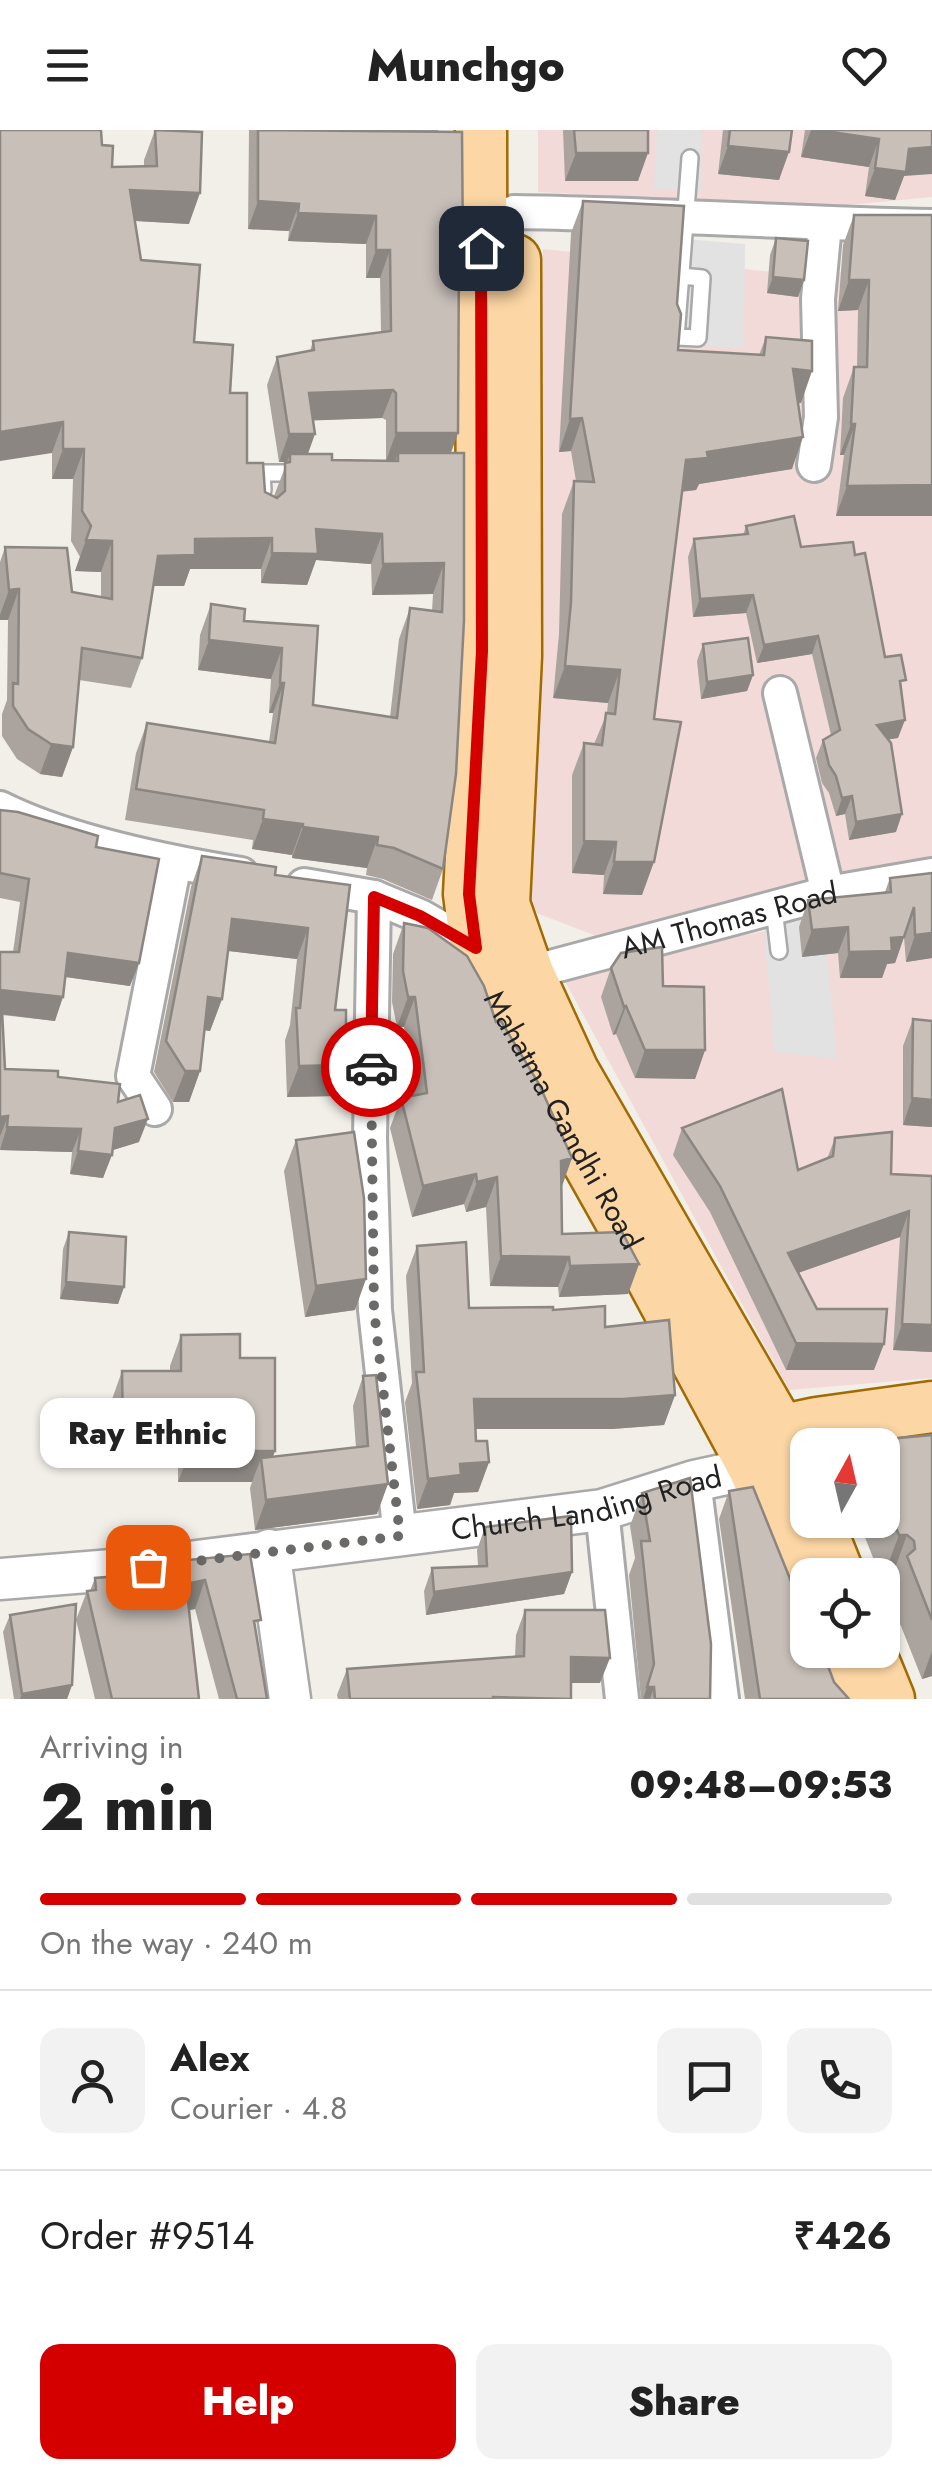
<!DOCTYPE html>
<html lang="en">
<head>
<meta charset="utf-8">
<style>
  body { margin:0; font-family:Jost,sans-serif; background:#f2f2f2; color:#222; height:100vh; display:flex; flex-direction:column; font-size:38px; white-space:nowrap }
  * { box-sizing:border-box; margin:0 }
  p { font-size:32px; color:#767676 }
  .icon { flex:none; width:55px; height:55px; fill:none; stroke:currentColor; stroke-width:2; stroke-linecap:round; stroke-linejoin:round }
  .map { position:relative; height:1569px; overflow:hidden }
  .drawer { display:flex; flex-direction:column; background:#fff; flex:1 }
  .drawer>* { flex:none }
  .needle { width:65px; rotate:8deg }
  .controls { position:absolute; left:790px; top:1298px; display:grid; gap:20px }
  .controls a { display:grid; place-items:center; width:110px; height:110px; border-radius:20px; background:#fff; box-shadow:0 2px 8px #0004; font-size:50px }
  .pin { position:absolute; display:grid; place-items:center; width:85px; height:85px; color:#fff; margin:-42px; border-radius:20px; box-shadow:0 5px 15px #0006 }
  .courier { position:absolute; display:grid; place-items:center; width:100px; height:100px; margin:-50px; border:8px solid #d40000; border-radius:50%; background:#fff; color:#222; box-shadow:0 2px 12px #0007 }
  .bubble { position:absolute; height:70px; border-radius:20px; background:#fff; box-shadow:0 2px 8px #0004; font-size:32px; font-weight:800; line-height:70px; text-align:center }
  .head em { font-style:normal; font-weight:800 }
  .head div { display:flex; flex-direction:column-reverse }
  .head { display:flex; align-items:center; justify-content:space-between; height:170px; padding:0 40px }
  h1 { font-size:65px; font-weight:800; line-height:75px }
  .bar { display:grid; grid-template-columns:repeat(4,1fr); gap:15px 10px; align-content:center; height:120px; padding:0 40px }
  .bar i { height:12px; border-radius:8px; background:#e0e0e0 }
  .bar .current { background:#d40000 }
  .bar p { grid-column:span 4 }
  .line { display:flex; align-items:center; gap:25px; padding:0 40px; border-top:2px solid #e0e0e0 }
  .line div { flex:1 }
  .round { display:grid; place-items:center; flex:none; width:105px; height:105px; border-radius:20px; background:#f2f2f2 }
  .primary-button { display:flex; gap:20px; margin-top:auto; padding:20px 40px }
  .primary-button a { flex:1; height:115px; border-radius:20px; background:#d40000; color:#fff; font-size:40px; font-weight:800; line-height:115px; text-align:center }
  .primary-button a+a { background:#f2f2f2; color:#222 }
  header { display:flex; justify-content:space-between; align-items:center; height:130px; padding:0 40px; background:#fff; font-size:45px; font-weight:800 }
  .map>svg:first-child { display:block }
  .commercial { fill:#f2dad9 }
  .parking { fill:#e2e2e2 }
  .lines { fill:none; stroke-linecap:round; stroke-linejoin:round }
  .service-casing { stroke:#a9a9a9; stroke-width:20 }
  .minor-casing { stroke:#a9a9a9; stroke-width:38 }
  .tertiary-casing { stroke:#a9a9a9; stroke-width:45 }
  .primary-casing { stroke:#a06b00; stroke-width:55 }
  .service { stroke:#fff; stroke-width:15 }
  .minor { stroke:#fff; stroke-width:32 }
  .tertiary { stroke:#fff; stroke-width:40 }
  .primary { stroke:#fcd6a4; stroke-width:50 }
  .wall { fill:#aba49e; fill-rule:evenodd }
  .shaded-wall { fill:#8b8681 }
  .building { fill:#c7bfb8; stroke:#8b8681; stroke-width:2.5 }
  .done { stroke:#6b6a68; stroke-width:10; stroke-dasharray:0 18 }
  .route { stroke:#d40000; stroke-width:12 }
  .labels { text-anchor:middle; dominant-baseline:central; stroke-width:8; stroke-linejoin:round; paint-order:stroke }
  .street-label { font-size:30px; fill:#222; stroke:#fff }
</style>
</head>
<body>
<header><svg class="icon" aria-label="menu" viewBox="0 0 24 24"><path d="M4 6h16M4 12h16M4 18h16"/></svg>Munchgo<svg class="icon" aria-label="heart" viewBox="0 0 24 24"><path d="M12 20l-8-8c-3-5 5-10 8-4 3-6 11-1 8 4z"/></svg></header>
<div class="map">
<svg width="932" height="1569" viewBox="0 0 932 1569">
  <rect width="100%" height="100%" fill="#f2efe9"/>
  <path class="commercial" d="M538,0H932V67L827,77L538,62Z
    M543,119L814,146L932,128V726L617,814L526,779Z
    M932,768V1248L789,1260L562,846L664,821Z"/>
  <path class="parking" d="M657,0H702L701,62L654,59Z
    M684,109L745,114L744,218L676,214Z
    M823,779L837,929L774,922L764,796Z"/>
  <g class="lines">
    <defs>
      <path id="service" d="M681,146L702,148L698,208L676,207L690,28
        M263,360L262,343H302
        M774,779L779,821
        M882,1462L888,1460"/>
      <g id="minor">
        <path d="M514,82C654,84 793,93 932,96"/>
        <path d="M814,335L821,287L818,169L825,94"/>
        <path d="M780,563L828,763"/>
        <path d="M0,678C66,711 168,732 241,744"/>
        <path d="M304,755L374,767L420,786L476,818"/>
        <path d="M374,767L370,1008L375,1180L400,1406"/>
        <path id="s1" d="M528,843L828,763L932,745"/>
        <path d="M155,979L133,946L175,733"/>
        <path d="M694,1351L722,1569"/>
        <path d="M602,1380L622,1569"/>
      </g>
      <g id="tertiary">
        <path d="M269,1420L290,1569"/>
        <path id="s2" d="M0,1449L149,1437L602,1380L694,1351L754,1338"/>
      </g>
      <g id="primary">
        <path id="s3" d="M481,0L482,521L469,764L476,818L495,867L621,1091L754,1338L808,1463"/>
        <path d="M515,130L516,526L504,774L528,843L573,941L780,1300L808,1365"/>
        <path d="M750,1307L817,1293L932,1277"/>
        <path d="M817,1390L839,1445"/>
        <path d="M832,1520L851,1569"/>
        <path d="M869,1520L889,1569"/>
      </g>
    </defs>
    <use href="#service" class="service-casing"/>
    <use href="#minor" class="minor-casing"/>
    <use href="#tertiary" class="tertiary-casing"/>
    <use href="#primary" class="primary-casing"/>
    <use href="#service" class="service"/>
    <use href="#minor" class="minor"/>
    <use href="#tertiary" class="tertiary"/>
    <use href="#primary" class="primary"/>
  </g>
  <path class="wall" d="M155,0L189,94L135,91L141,130L230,263L247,333L265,362L274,366L287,332H279L267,255L277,227L310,221L313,211L381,202L380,148H366V114L288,111L289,101L248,99L249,0H244H438L459,133L451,323L443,739L432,770L383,749L366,745L367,738L292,728V725L252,719L253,710L125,690L136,623L147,593L269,612L273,583H269L271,549L198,540L200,505L211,474L244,491L318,496L313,575L390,587L399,509L410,478L432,481L433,464L372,465L371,434L316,430L307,455L261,453V439H190L184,456H153L142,528L131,558L79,550L73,617L62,647L40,644L17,629L2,606V584L7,570L8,490H0V432L5,417L72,462L101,467V442L75,441L80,427L71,411L73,349H52V323L102,15L112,37L144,36V30ZM382,288L386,290V331L332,330L308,324L313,290Z
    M563,0H648L638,51H565Z
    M723,0H792L779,50L718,44Z
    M805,0H932L904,46L895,70L865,66L869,37L801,27Z
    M583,71L677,174L678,220L759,225L766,207L801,273H798L792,339L699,354L696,360L682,362L654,589L642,765L603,764L604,745L572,743V645L584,613L594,614L607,583L608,573L553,568L559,504L562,384L574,351H576L571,321L559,322L571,103Z
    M854,85L932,386H836L844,325H840L843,268L854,237H857L858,180L838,181L843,115Z
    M776,108L804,150L798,167L767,163L770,125Z
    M746,396L801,417L855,425L885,527L901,562L898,608L888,609L896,702L849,710L845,684L836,686L829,663L822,653L816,628L823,610L831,605L812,524L757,533L746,483L693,487L688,427L694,409L743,405Z
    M703,514L753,545L747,561L701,569L697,531Z
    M0,680L96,717L130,856L65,847L55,891L2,885L5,939L58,947L118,972L139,1012L112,1020L103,1048L70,1044L72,1022L0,1020V822H13L20,772L0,768Z
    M202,726L275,745L350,755L335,880V966L287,967L285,910L290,895L297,829L228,821L222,869L210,901L204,900L200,941L189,972H173L154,942L191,757Z
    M932,743V828L906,832L904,807L895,833L887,834L882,848H840L838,823L802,827L799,797L808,770L885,762L890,748Z
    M404,793L496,892L561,1057L562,1104L639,1134L628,1164L559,1167L558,1157L490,1156L486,1077L466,1082L464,1074L412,1087L390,998L401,968L412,965L404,897H397L392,872L393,824Z
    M611,838L663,856L705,920L695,949L635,948L616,904L613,905L601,867Z
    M913,889L932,891V997L903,995V916Z
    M682,998L798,1040L827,1029L835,1008L891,1044L932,1046V1222L893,1220L900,1107L798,1143L817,1179L874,1240H786L710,1082L673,1025Z
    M296,1010L355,1180L305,1187L284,1041Z
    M69,1102L124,1157L118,1174L60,1169L63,1119Z
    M417,1116L469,1178L553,1180L605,1197L675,1265L664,1295L612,1299H476V1311L489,1332L478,1362L454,1363L450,1375L417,1379L405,1272L412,1253L406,1146Z
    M181,1205L240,1228L273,1327L356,1318L353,1276L363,1246L377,1384L255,1400L250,1358L252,1352H178V1334H111V1272L122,1241H170V1236Z
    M932,1305V1546L922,1549L891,1471L897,1454L891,1449L882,1450V1445H880L858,1390H882V1320Z
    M729,1361L808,1520L849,1569H745L719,1389Z
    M642,1363L710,1569H641L629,1445L635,1428L630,1396Z
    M485,1397L572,1442L564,1464L426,1485L424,1461L432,1438L478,1436L477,1420Z
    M250,1424L256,1503L267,1569H219L195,1479L189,1480L199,1569H95L76,1490L87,1461H90L95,1448L153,1443L156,1433Z
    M525,1480L600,1553H571V1569H338L337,1565L347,1539L515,1527L516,1505Z
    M10,1485L72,1555L67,1569H14L3,1502Z"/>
  <path class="shaded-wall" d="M811,0H818L879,9L869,37L801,27Z
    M728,16L789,22L779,50L718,44Z
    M932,17V44L904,46L895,70L865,66L875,38L909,19Z
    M576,23H648L638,51H565Z
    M130,60L200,63L189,94L119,90Z
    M258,71L299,74L289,101L248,99Z
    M298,83L376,86L366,114L288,111Z
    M376,120H390L380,148H366Z
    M773,147L804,150L798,167L767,163Z
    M849,150H869L858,180L838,181Z
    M793,239L812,241L801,273L781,272Z
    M393,260L382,288L299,291L309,263Z
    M582,288L571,321L559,322L570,289Z
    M63,292L52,323L0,331V302Z
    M851,294H855L844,325H840Z
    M396,303H458L448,331L398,323L395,331H386Z
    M289,304H315L305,332L290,324L287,332H279Z
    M803,307L792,339L699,354L696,360L674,362L686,330L707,322Z
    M63,319H84L73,349H52Z
    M932,355V386H836L847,356Z
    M316,399L382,404L371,434L316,430L307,455L261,453L272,423Z
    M272,408L261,439H190L184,456H147L158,426L195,409Z
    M86,410L112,411L101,442L75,441Z
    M444,433L433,464L372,465L383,434Z
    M19,459L8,490H0V485L9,460Z
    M753,465L746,483L693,487L700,469Z
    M818,506L812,524L757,533L764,515Z
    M209,510L282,518L271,549L198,540Z
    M565,536L620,540L608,573L553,568Z
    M753,545L747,561L701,569L707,552Z
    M280,553H284L273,583H269Z
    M905,590L898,608L871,612L877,595Z
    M51,614L73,617L62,647L40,644Z
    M852,666L845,684L836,686L842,668Z
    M902,684L896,702L849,710L856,692Z
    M263,689L303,694L292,725L252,719Z
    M303,697L378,707L367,738L292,728Z
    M584,711L616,712L604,745L572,743Z
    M614,732H654L642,765L603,764Z
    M232,789L308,798L297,829L221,820Z
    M848,797L838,823L802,827L812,800Z
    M932,803V828L906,832L915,805Z
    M904,807L895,833L887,834L882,848H840L849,822L891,808Z
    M68,823L139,833L130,856L59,846Z
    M1,860L63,867L55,891L0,884Z
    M208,867L222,869L210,901L196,899Z
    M408,867H415L404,897H397Z
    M626,876L616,904L613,905L624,877Z
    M645,920H705L695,949L635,948Z
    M346,935L335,966L287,967L299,936Z
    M185,941H200L189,972H173Z
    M912,968L932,970V997L903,995Z
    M8,986L0,1006V987Z
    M148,989L139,1012L107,1022L115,998Z
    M7,997L81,999L72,1022L0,1020Z
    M78,1021L112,1025L103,1048L70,1044Z
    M572,1028L561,1059V1031Z
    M476,1044L464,1074L412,1087L423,1056Z
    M497,1047L486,1077L466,1082L477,1052Z
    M909,1081L900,1107L778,1150L788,1123Z
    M501,1126L569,1127L558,1157L490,1156Z
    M639,1134L628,1164L559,1167L570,1136Z
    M366,1149L355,1180L305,1187L316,1156Z
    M66,1152L124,1157L118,1174L60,1169Z
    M902,1194L932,1195V1222L893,1220Z
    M796,1213L884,1214L874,1240H786Z
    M675,1265L664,1295L612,1299H463L474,1269Z
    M123,1303H189L178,1334H111Z
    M190,1321H275L264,1352L261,1328L252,1352H178Z
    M489,1332L478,1362L454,1363L450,1375L417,1379L428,1349L460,1334Z
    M388,1354L377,1384L255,1400L266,1370Z
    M899,1405H907L891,1449L882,1450Z
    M572,1442L564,1464L426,1485L434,1462Z
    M205,1450L195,1479L175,1483L186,1454Z
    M932,1521V1546L922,1549Z
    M571,1527L610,1528L600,1553H562Z
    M72,1555L67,1569H20L22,1564Z
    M647,1557H654L650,1569H643Z"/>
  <path class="building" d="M0,0H101L102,15L113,16L112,37L157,36L155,0L202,2L200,63L130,60L141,130L200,135L194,212L233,215L230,263H247V333H263L265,362L277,368L285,361V333L290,332V324H332V330L398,331V323H464V490L456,644L443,739L394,718L377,715L378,707L303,697V694L263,689L264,680L136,659L147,593L275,613L284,553H280L282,518L209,510L211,474L245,479L244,491L318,496L313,575L397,588L410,478L442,482L444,433L383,434L382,404L316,399L318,424L272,423V408L195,409V425L158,426L142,528L82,518L73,617L51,614L28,599L13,576V553L18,554L19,459L9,460L5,417L67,418L72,462L112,469V411L86,410L91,396L82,381L84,319H63V292L0,302Z
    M258,0L462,2L463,122H459L458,303H396V263L393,260L309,263L315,304H289L277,227L314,220L313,211L391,201L390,120H376V86L298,83L299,74L258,71Z
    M574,0H648V23H576Z
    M730,0H792L789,22L728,16Z
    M818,0H932V17L909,19L906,42L875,38L879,9Z
    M583,71L684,76L677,174L681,184L678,220L764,225L766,207L812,211V241L793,239L803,307L707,322L708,328L686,330L654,589L681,592L654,732H614L616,712L584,711V613L602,615L606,583L615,584L620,540L565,536L571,472L574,351L594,352L582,288L570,289Z
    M854,85H932V355L847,356L855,294H851L854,237H867L869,150H849Z
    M776,108L808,111L804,150L773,147Z
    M794,386L801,417L853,412L855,425L865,423L885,527L901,525L906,550L900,551L905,590L877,595L891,613L902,684L856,692L852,666L842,668L836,646L829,635L823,610L840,600L818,506L764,515L753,465L700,469L694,409L748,404L746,396Z
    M748,508L753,545L707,552L703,514Z
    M0,680L18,682L98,706L96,717L159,729L139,833L68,823L63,867L1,860L5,939L58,941V947L120,954L118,972L140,965L148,989L115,998L112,1025L78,1021L81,999L7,997L8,986L0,987V822H19L29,749L0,743Z
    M202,726L276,737L275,745L350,755L335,880H346V935L299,936L296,878H300L308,798L232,789L222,869L208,867L200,941H185L166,911Z
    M932,743V803L915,805L914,777L904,807L891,808L892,821L849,822L848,797L812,800L808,770L891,762L890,748Z
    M404,793L428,798L467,826L484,856L496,892L501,891L539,954L572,1028L561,1031L562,1104L622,1102L639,1134L570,1136L569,1127L501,1126L497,1047L477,1052L476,1044L423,1056L401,968L427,963L415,867H408L403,841Z
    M662,817L663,856L704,857L705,920H645L626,876L624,877L611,838L621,823Z
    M913,889L932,891V970L912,968Z
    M782,959L798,1040L833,1026L835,1008L892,1002L891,1044L932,1046V1195L902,1194L909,1081L788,1123L817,1179H887L884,1214L796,1213L720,1056L682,998Z
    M354,1002L364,1068L366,1149L316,1156L296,1010Z
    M69,1102L126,1107L124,1157L66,1152Z
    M466,1112L469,1178L553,1177V1180L605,1176V1197L669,1190L675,1265L623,1269H474L476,1311H487L489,1332L460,1334L461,1345L428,1349L416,1242H424L417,1116Z
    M240,1204V1228H275V1321H190L189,1303H123L122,1241H181V1205Z
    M376,1245L388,1354L266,1370L261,1328L368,1316L363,1246Z
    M932,1305V1490L907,1426L915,1419L914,1411L907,1405H899L882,1365V1320L888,1309Z
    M690,1348L711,1514L710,1569H655L654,1557H647L654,1534L641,1411H650L642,1363Z
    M753,1357L801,1476L808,1475V1520H822L834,1552L849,1569H760L729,1361Z
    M571,1386L572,1442L434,1462L432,1438L487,1436L485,1397Z
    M250,1424L261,1490L254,1491L267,1569H237L205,1450L186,1454L199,1569H112L87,1461L96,1460L95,1448L158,1443L156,1433Z
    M76,1474L72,1555L22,1564L10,1485Z
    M525,1480H605L610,1528L571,1527V1569L493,1567V1569H350L347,1539L524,1526Z"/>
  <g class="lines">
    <path class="done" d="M148,1437L400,1406L374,1180L371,937"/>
    <path class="route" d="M371,937L374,767L420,786L476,818L469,764L482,521L481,118"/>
  </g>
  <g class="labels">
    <g class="street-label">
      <text stroke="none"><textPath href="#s1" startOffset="208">AM Thomas Road</textPath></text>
      <text stroke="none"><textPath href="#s3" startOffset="1012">Mahatma Gandhi Road</textPath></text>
      <text stroke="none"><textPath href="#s2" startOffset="592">Church Landing Road</textPath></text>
    </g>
  </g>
</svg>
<div class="controls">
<a><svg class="needle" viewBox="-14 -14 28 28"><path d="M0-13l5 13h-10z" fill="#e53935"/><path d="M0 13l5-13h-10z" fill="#767676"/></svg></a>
<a><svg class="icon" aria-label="locate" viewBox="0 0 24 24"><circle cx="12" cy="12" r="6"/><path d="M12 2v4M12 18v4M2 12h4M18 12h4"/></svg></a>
</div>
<div class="pin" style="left:148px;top:1437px;background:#ea580c"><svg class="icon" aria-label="bag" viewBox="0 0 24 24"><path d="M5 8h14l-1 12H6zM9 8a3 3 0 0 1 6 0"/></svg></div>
<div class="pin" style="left:481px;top:118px;background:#1f2937"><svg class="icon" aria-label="home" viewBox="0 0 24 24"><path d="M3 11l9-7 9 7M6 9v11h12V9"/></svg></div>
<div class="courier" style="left:371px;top:937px"><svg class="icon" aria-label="car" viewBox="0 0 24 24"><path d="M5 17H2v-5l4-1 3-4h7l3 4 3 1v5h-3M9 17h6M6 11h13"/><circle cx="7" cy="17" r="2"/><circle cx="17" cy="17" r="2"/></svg></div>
<div class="bubble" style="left:40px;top:1268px;width:215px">Ray Ethnic</div>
</div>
<section class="drawer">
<div class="head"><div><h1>2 min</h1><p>Arriving in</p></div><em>09:48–09:53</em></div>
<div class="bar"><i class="current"></i><i class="current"></i><i class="current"></i><i></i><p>On the way · 240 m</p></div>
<div class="line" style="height:180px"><a class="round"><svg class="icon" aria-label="person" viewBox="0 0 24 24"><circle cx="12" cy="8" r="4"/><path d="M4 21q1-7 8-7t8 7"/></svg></a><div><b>Alex</b><p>Courier · 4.8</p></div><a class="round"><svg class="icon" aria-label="chat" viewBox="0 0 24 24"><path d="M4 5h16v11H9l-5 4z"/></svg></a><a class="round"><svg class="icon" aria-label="phone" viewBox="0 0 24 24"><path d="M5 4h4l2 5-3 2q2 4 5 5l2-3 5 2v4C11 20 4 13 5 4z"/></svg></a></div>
<div class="line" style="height:130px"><div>Order #9514</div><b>₹426</b></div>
<div class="primary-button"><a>Help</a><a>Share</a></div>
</section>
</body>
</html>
